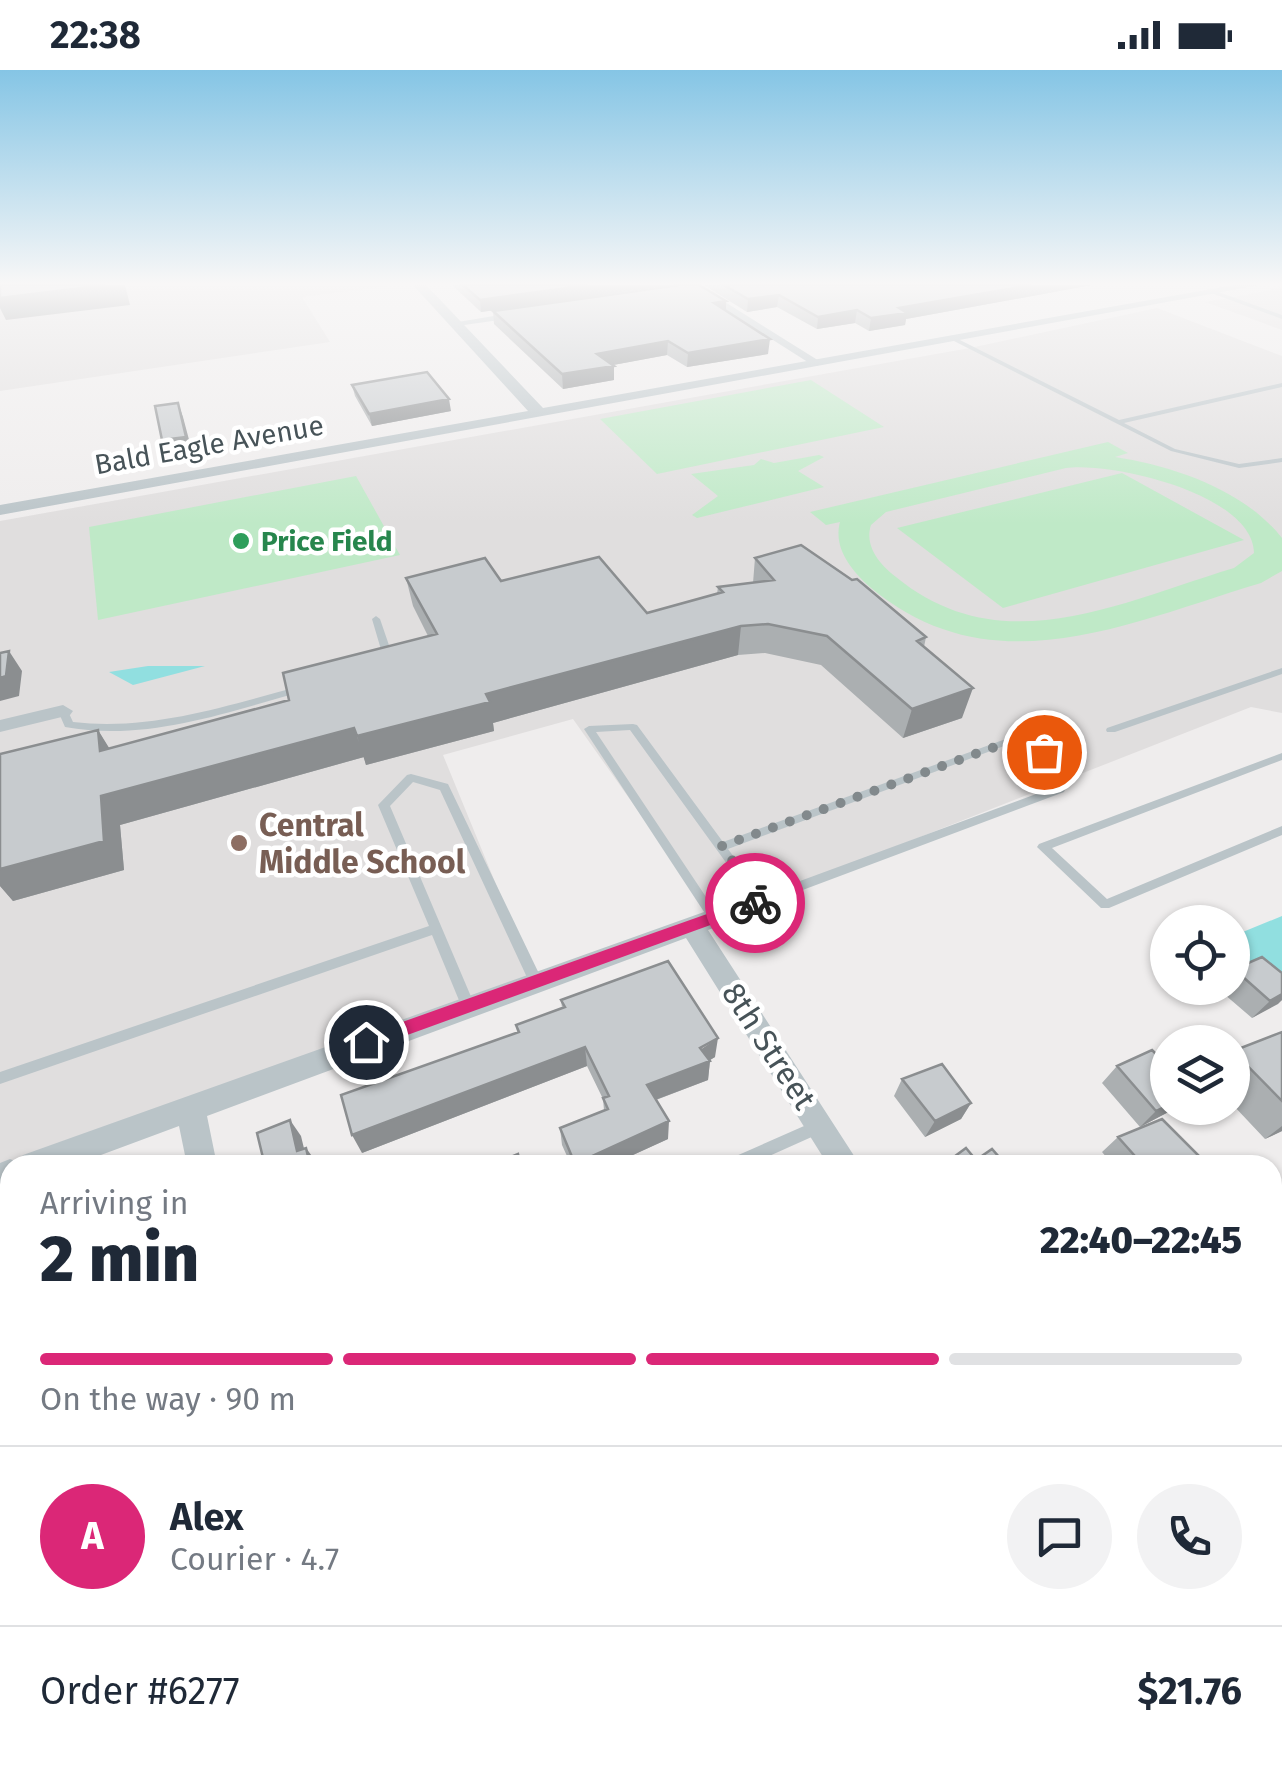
<!DOCTYPE html>
<html lang="en">
<head>
<meta charset="utf-8">
<style>
  body { margin:0; font-family:"Fira Sans",sans-serif; background:#f2f2f3; color:#1f2937; height:100vh; display:flex; flex-direction:column; font-size:38px; white-space:nowrap }
  * { box-sizing:border-box; margin:0 }
  p { font-size:32px; color:#747a83 }
  .icon { flex:none; width:55px; height:55px; fill:none; stroke:currentColor; stroke-width:2; stroke-linecap:round; stroke-linejoin:round }
  .map { position:relative; flex:1; overflow:hidden }
  .sheet { position:absolute; left:0px; top:1085px; width:1282px; height:622px; display:flex; flex-direction:column; background:#fff; border-radius:30px 30px 0 0; box-shadow:0 2px 8px #0004 }
  .sheet>* { flex:none }
  .controls { position:absolute; left:1150px; top:835px; display:grid; gap:20px }
  .controls a { display:grid; place-items:center; width:100px; height:100px; border-radius:50%; background:#fff; box-shadow:0 2px 8px #0004; font-size:50px }
  .pin { position:absolute; display:grid; place-items:center; width:85px; height:85px; color:#fff; margin:-42px; border:5px solid #fff; border-radius:50%; box-shadow:0 2px 10px #0007 }
  .courier { position:absolute; display:grid; place-items:center; width:100px; height:100px; margin:-50px; border:8px solid #db2777; border-radius:50%; background:#fff; color:#222; box-shadow:0 2px 12px #0007 }
  .head em { font-style:normal; font-weight:800 }
  .head div { display:flex; flex-direction:column-reverse }
  .head { display:flex; align-items:center; justify-content:space-between; height:170px; padding:0 40px }
  h1 { font-size:65px; font-weight:800; line-height:75px }
  .bar { display:grid; grid-template-columns:repeat(4,1fr); gap:15px 10px; align-content:center; height:120px; padding:0 40px }
  .bar i { height:12px; border-radius:8px; background:#e0e1e3 }
  .bar .active { background:#db2777 }
  .bar p { grid-column:span 4 }
  .line { display:flex; align-items:center; gap:25px; padding:0 40px; border-top:2px solid #e0e1e3 }
  .line div { flex:1 }
  .round { display:grid; place-items:center; flex:none; width:105px; height:105px; border-radius:52px; background:#f2f2f3 }
  .status { display:flex; justify-content:space-between; align-items:center; height:70px; padding:0 50px; background:#fff; direction:ltr }
  .status svg { height:28px; fill:currentColor }
  .map>svg:first-child { display:block }
  .education { fill:#e0dede }
  .green { fill:#bfe9c7; fill-rule:evenodd }
  .water { fill:#91dfe0 }
  .lines { fill:none; stroke-linecap:round; stroke-linejoin:round }
  .service { fill:#bac4c8; fill-rule:evenodd }
  .minor { fill:#bac4c8; fill-rule:evenodd }
  .tertiary { fill:#bac4c8; fill-rule:evenodd }
  .wall { fill:#abafb1 }
  .shaded-wall { fill:#8b8e90 }
  .building { fill:#c7cbce; stroke:#8b8e90; stroke-width:2.5 }
  .route { fill:#db2777 }
  .done { stroke:#82898c; stroke-width:10; stroke-dasharray:0 18 }
  .leisure-dot { fill:#2e9e5b; stroke:#fff; stroke-width:4 }
  .education-dot { fill:#8d6e63; stroke:#fff; stroke-width:4 }
  .labels { text-anchor:middle; dominant-baseline:central; stroke-width:9; stroke-linejoin:round; paint-order:stroke }
  .far-street-label { font-size:28px; fill:#475358; stroke:#fff }
  .far-leisure-label { font-size:28px; font-weight:bold; fill:#27864d; stroke:#fff; text-anchor:start }
  .education-label { font-size:32px; font-weight:bold; fill:#785e54; stroke:#fff; text-anchor:start }
  .street-label { font-size:32px; fill:#475358; stroke:#fff }
</style>
</head>
<body>
<div class="status"><b>22:38</b><svg viewBox="0 0 49 12"><path d="M0 12V9h3v3zM5 12V6h3v6zM10 12V3h3v9zM15 12V0h3v12zM26 1h20v11H26zM47 4h2v5h-2z"/></svg></div>
<div class="map">
<svg width="1282" height="1706" viewBox="0 0 1282 1706">
  <rect width="100%" height="100%" fill="#efeded"/>
  <path class="education" d="M0,215H398L302,227L330,272L0,321Z
    M1282,217V260L1205,232L1235,227Z
    M1157,238L1282,286V643L1251,637L714,848L573,649L443,685L536,912L38,1095H10L0,1109V451L970,278Z"/>
  <path class="green" d="M811,310L884,357L657,404L600,349Z
    M1108,372L1128,383L1115,387C1174,396 1244,420 1282,468V501L1261,513C1130,552 992,620 870,517C851,500 833,478 840,452L826,455L810,442ZM1066,398C1112,392 1253,424 1254,483L1234,498C1120,532 1002,594 896,507C880,495 864,476 871,455L886,442Z
    M819,385L824,387L798,401L824,417L697,448L692,445L718,426L691,404L754,395L761,389L774,393Z
    M1122,403L1244,470L1003,538L897,458Z
    M356,406L400,485L98,550L89,457Z"/>
  <path class="water" d="M148,596H205L133,615L109,602Z
    M1282,846V924L1233,881V866Z"/>
  <g class="lines">
    <path class="service" d="M1213,220L1282,245V249L1211,223Z
      M952,268H956L1119,350L1282,313V317L1124,353L1175,379L1239,394L1282,388V392L1239,398L1171,381L952,270Z
      M376,546L380,549L392,584L380,593L375,590L382,583L372,549Z
      M1282,598V604L1115,662H1107L1106,660L1107,658Z
      M301,616L306,619L304,621C227,642 147,672 65,657L58,641L63,638L67,639L73,652C152,661 225,636 301,616Z
      M633,654L637,655L723,772L1003,670L1041,674L1072,701L1064,722L760,836L756,834L630,660L596,662L720,848L718,851H710L584,659L589,656ZM1004,676L1034,679L1061,702L1055,717L762,825L728,779Z
      M1282,683V690L1052,778L1107,829L1282,756V765L1109,838H1101L1037,777L1039,774Z
      M411,704L448,714L543,912L541,916L536,917L531,916L440,720L413,712L390,736L475,936L473,940L468,942L463,940L432,865L0,1014V1002L429,856L378,735L407,705Z
      M820,1049L825,1051L827,1056L825,1061L749,1095H724L727,1090Z"/>
    <path class="minor" d="M686,215H698L824,294L814,296Z
      M524,241L528,246L457,256L452,253Z
      M63,635L73,641L70,645L0,662V650Z
      M760,822L769,824L772,831L769,838L708,860L860,1095H828L686,868L207,1046L217,1095H187L179,1056L74,1095H10V1119L0,1123V1093L10,1089L20,1093L23,1085Z
      M267,1698H312L314,1706H268Z
      M1214,1698H1262L1266,1706H1218Z"/>
    <path class="tertiary" d="M413,215H426L543,338L1234,215H1260L0,445V435L528,341Z
      M1282,1171V1213L1272,1217V1175Z
      M410,1698H475L472,1706H407Z"/>
  </g>
  <path class="wall" d="M452,215H672L481,242Z
    M704,215H1092L906,249L905,255L869,261L855,253L817,259L777,237L747,242Z
    M726,231V241L768,284L687,297L667,285L613,295L614,310L563,319L494,254L493,241Z
    M352,315L451,341L372,356L355,326Z
    M755,488L926,567L924,577L962,648L903,668L821,595L765,583L738,585L493,653L494,661L366,695L364,687L120,755L124,800L13,831L0,816V684L98,660L109,679L289,630L428,566L413,536L406,508L501,511L647,543L717,524L718,517L753,513Z
    M1234,899L1282,903V930L1252,948L1217,918H1232Z
    M561,930L715,987L710,990L708,1010L656,1030L668,1069L611,1095H571L562,1075L560,1058L604,1040L603,1029L587,996L362,1083L517,962L516,955L562,938Z
    M1282,962V1061L1265,1069L1232,1034V982Z
    M1117,996L1168,1038H1176L1140,1057L1102,1013Z
    M902,1009L971,1033L961,1049L925,1067L894,1026Z
    M1118,1067L1208,1095H1113L1102,1082Z
    M1282,1306V1444L1272,1432V1310Z
    M804,1698H928L932,1706H808Z
    M1000,1698H1125L1114,1706H1005Z"/>
  <path class="shaded-wall" d="M105,215H125L130,235L6,250L0,238V228Z
    M588,215H672L481,242L480,230Z
    M1031,215H1092L906,249L905,255L869,261L871,248L899,238Z
    M779,225L777,237L747,242L748,229Z
    M726,231V245L714,233Z
    M857,240L855,253L817,259L818,247Z
    M770,269L768,284L687,297L688,283Z
    M668,271L667,285L597,298V284Z
    M614,296V310L563,319L562,304Z
    M449,329L451,341L372,356L369,344Z
    M178,333L183,347L192,381L168,385L162,370Z
    M741,556L738,585L493,653L494,661L366,695L357,666L486,624Z
    M9,581L22,601L19,626L0,631V608Z
    M973,618L962,648L903,668L912,639Z
    M354,658L364,687L120,755L124,800L13,831L0,816V799L101,726Z
    M98,660L116,689L100,681Z
    M1282,924V930L1278,934L1252,948L1270,931Z
    M718,968L715,987L705,993L710,991L708,1010L647,1033V1015Z
    M585,977L587,996L362,1083L352,1065Z
    M971,1033L961,1049L925,1067L935,1051Z
    M1168,1035V1038H1176L1140,1057L1156,1041Z
    M290,1050L301,1066L308,1095L297,1081Z
    M669,1051L668,1069L611,1095H575Z
    M1282,1056V1061L1265,1069Z
    M306,1078L317,1093V1095H310Z
    M10,1230V1245L0,1241V1234Z
    M10,1459V1468L0,1467V1463Z
    M143,1698H154L140,1706H128Z"/>
  <path class="building" d="M0,215H105L0,228Z
    M463,215H588L480,230Z
    M680,215H699L726,231L714,233L770,269L688,283L668,271L597,284L614,296L562,304L493,241Z
    M724,215H1031L899,238L907,243L871,248L857,240L818,247L779,225L748,229Z
    M427,302L449,329L369,344L352,315Z
    M178,333L186,367L162,370L155,336Z
    M801,475L852,510L857,509L926,567L917,571L973,618L912,639L827,566L768,554L741,556L486,624L490,632L357,666L354,658L101,726L104,771L0,799V684L98,660L100,681L289,630L283,603L437,564L406,508L485,488L501,511L599,487L647,543L723,522L718,517L774,510L755,488Z
    M9,581L6,606L0,608V583Z
    M1262,887L1282,903V924L1270,931L1234,899Z
    M668,891L718,968L700,978L710,991L647,1015L669,1051L575,1094L560,1058L608,1039L603,1028L609,1026L585,977L352,1065L341,1025L519,962L516,955L565,937L561,930Z
    M1282,962V1031L1233,981Z
    M1152,980L1168,996V1035L1156,1041L1117,996Z
    M942,994L971,1033L935,1051L902,1009Z
    M1162,1049L1208,1095H1143L1118,1067Z
    M290,1050L297,1081L306,1078L310,1095H259L258,1093L264,1092L257,1063Z
    M966,1078L976,1090L992,1079L1006,1095H943Z
    M518,1084L521,1095H491Z
    M10,1156V1230L0,1234V1159Z
    M1282,1308V1388L1272,1377V1316Z
    M10,1350V1459L0,1463L1,1355Z
    M10,1630V1698H143L128,1706H0V1637Z
    M809,1698H928L932,1706H813Z
    M1022,1698H1125L1114,1706H1026Z"/>
  <linearGradient id="sky" x2="0" y2="1"><stop stop-color="#85c5e5"/><stop offset="0.47" stop-color="#f8f7f7"/><stop offset="1" stop-color="#f8f7f7" stop-opacity="0"/></linearGradient>
  <rect width="1282" height="454" fill="url(#sky)"/>
  <path class="route" d="M755,827L760,828V837L366,980L357,972L360,967Z"/>
  <g class="lines">
    <path class="done" d="M755,833L760,830L722,776L1003,674L1018,672L1044,682"/>
  </g>
  <circle class="leisure-dot" cx="241" cy="471" r="10"/>
  <circle class="education-dot" cx="239" cy="773" r="10"/>
  <g class="labels">
    <g class="far-street-label">
      <text transform="translate(209 375) rotate(-10)">Bald Eagle Avenue</text>
    </g>
    <g class="far-leisure-label">
      <text x="261" y="471">Price Field</text>
    </g>
    <g class="education-label">
      <text x="259" y="755">Central<tspan x="259" dy="37">Middle School</tspan></text>
    </g>
    <g class="street-label">
      <text transform="translate(769 976) rotate(57)">8th Street</text>
    </g>
  </g>
</svg>
<div class="controls">
<a><svg class="icon" aria-label="locate" viewBox="0 0 24 24"><circle cx="12" cy="12" r="6"/><path d="M12 2v4M12 18v4M2 12h4M18 12h4"/></svg></a>
<a><svg class="icon" aria-label="layers" viewBox="0 0 24 24"><path d="M12 4l9 5-9 5-9-5zM3 14l9 5 9-5"/></svg></a>
</div>
<div class="pin" style="left:1044px;top:682px;background:#ea580c"><svg class="icon" aria-label="bag" viewBox="0 0 24 24"><path d="M5 8h14l-1 12H6zM9 8a3 3 0 0 1 6 0"/></svg></div>
<div class="pin" style="left:366px;top:972px;background:#1f2937"><svg class="icon" aria-label="home" viewBox="0 0 24 24"><path d="M3 11l9-7 9 7M6 9v11h12V9"/></svg></div>
<div class="courier" style="left:755px;top:833px"><svg class="icon" aria-label="bike" viewBox="0 0 24 24"><circle cx="6" cy="16" r="4"/><circle cx="18" cy="16" r="4"/><path d="M6 16l4-8h5l3 8M10 8l3 8H6M13 5h3"/></svg></div>
<section class="sheet">
<div class="head"><div><h1>2 min</h1><p>Arriving in</p></div><em>22:40–22:45</em></div>
<div class="bar"><i class="active"></i><i class="active"></i><i class="active"></i><i></i><p>On the way · 90 m</p></div>
<div class="line" style="height:180px"><b class="round" style="background:#db2777;color:#fff">A</b><div><b>Alex</b><p>Courier · 4.7</p></div><a class="round"><svg class="icon" aria-label="chat" viewBox="0 0 24 24"><path d="M4 5h16v11H9l-5 4z"/></svg></a><a class="round"><svg class="icon" aria-label="phone" viewBox="0 0 24 24"><path d="M5 4h4l2 5-3 2q2 4 5 5l2-3 5 2v4C11 20 4 13 5 4z"/></svg></a></div>
<div class="line" style="height:130px"><div>Order #6277</div><b>$21.76</b></div>
</section>
</div>
</body>
</html>
